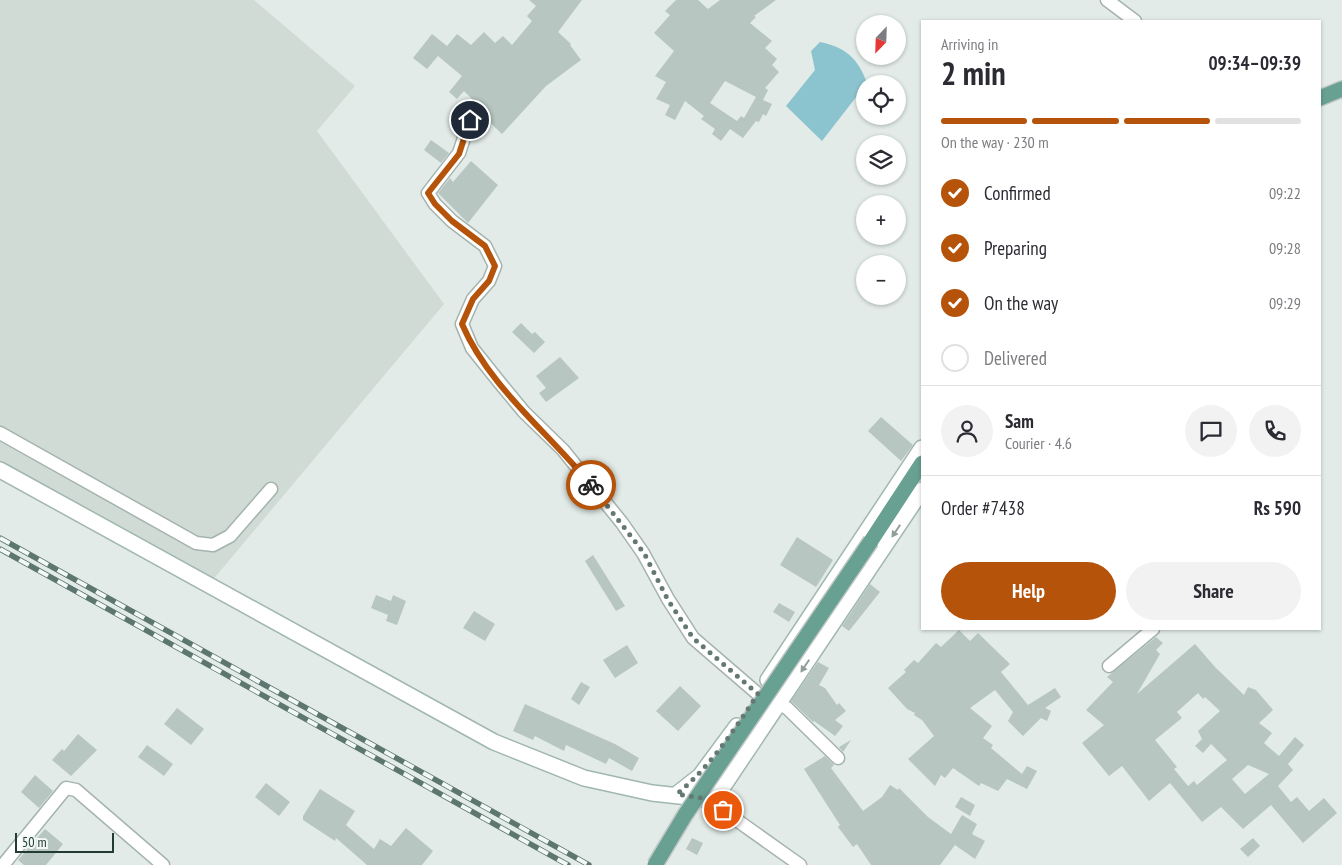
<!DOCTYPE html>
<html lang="en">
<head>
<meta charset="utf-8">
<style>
  body { margin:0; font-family:"PT Sans Narrow",sans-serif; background:#f2f2f3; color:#2b2b33; height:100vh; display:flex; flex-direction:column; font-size:19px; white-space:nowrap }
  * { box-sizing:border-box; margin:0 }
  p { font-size:16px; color:#7c7c81 }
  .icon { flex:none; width:28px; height:28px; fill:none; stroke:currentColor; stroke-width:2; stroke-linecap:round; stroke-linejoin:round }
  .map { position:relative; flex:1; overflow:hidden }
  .side { position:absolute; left:921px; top:20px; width:400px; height:610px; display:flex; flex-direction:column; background:#fff; border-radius:0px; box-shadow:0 1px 4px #0004 }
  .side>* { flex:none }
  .needle { width:32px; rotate:203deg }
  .controls { position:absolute; left:856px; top:15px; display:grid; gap:10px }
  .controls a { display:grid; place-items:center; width:50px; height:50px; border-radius:50%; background:#fff; box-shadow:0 1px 4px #0004; font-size:25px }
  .scale { position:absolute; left:15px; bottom:12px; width:99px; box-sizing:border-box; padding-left:5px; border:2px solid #223c35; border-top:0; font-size:14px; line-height:18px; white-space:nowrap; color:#223c35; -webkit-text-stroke:4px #f2f8f5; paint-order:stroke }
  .pin { position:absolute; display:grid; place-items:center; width:42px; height:42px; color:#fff; margin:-21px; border:2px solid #fff; border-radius:50%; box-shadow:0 1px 5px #0007 }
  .courier { position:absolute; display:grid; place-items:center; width:50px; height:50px; margin:-25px; border:4px solid #b45309; border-radius:50%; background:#fff; color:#222; box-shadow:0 1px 6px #0007 }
  .headline em { font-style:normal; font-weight:700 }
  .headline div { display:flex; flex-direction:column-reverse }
  .headline { display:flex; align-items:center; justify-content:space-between; height:85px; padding:0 20px }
  h1 { font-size:32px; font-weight:700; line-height:38px }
  .bar { display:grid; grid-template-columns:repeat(4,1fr); gap:8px 5px; align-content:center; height:60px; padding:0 20px }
  .bar i { height:6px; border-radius:4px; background:#e1e1e2 }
  .bar .current { background:#b45309 }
  .bar p { grid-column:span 4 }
  .line { display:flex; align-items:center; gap:12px; padding:0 20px; border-top:1px solid #e1e1e2 }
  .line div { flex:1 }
  .round { display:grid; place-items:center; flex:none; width:52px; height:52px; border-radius:26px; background:#f2f2f3 }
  ol { padding:0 20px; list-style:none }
  li { display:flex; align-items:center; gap:15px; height:55px }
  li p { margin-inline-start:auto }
  li .icon { padding:5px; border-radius:50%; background:#b45309; color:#fff; stroke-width:4 }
  li:last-child { color:#7c7c81 }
  li i { width:28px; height:28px; border:2px solid #e1e1e2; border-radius:50% }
  .button { display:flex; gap:10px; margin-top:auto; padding:10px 20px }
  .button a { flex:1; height:58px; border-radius:30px; background:#b45309; color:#fff; font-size:20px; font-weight:700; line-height:58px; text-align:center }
  .button a+a { background:#f2f2f3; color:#2b2b33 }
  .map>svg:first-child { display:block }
  .built { fill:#d0dbd6 }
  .water { fill:#8bc4cf }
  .building { fill:#b7c6c0; fill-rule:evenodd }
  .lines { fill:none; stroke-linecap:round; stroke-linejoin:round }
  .street-casing { stroke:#a5b3ae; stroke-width:15 }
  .secondary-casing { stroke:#a0b7af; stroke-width:18 }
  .primary-casing { stroke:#c1c8c6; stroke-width:18 }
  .street { stroke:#fff; stroke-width:12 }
  .secondary { stroke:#fff; stroke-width:15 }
  .primary { stroke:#68a091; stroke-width:15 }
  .rail-casing { stroke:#5d7770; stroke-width:5.5 }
  .rail { stroke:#f2f8f5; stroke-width:4; stroke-dasharray:11; stroke-linecap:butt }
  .primary-bridge-casing { stroke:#c1c8c6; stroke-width:18; stroke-linecap:butt }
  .primary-bridge { stroke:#68a091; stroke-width:15 }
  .oneway { fill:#909e9a }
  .done { stroke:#657973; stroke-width:5; stroke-dasharray:0 9 }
  .route { stroke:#b45309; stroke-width:6 }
</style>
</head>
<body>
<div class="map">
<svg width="1342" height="865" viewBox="0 0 1342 865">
  <rect width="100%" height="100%" fill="#e2ebe7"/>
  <path class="built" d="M0,0H254L355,86L317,131L444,304L211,582L0,465Z"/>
  <path class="water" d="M820,42C845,47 858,58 867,83L822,141L786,106L815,70L811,51Z"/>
  <path class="building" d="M529,0H582L558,32L571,44L570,45L581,60L546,86L502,134L480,113L483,110L464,91L457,99L449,92L462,76L438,56L427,69L413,58L432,34L447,46L457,34L471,45L484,32L495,43L503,36L512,45L532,21L527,16L536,6Z
    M676,0H698L708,9L720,0H776L754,16L756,17L750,23L772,41L765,48L777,59L772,65L779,72L765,88L768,90L763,100L772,104L766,116L763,114L759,122L756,121L743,138L730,129L721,141L712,134L715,129L701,119L704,116L685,101L675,120L665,115L670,105L656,99L666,82L655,76L674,51L654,33L670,15L665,11ZM725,81L756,97L744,118L741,116L737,121L710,103Z
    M431,140L449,153L441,163L424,150Z
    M471,161L498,185L468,223L438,193L450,178L453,182Z
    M521,323L532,334L535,332L545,342L534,353L512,332Z
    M560,357L579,378L546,402L539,393L546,388L536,376Z
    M881,417L913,445L901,461L868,431Z
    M797,537L833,560L816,587L780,565Z
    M593,555L625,606L616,611L585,561Z
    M870,584L880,592L849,631L842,626Z
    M376,595L391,601L393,595L406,601L397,625L386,621L388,615L371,608Z
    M779,603L795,612L789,622L773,612Z
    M474,611L495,624L485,641L463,628Z
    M959,630L970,641L978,633L1010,664L1001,672L1028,705L1055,688L1061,697L1045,708L1051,711L1047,721L1041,718L1023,736L1008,721L1013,712L995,690L970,708L992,726L983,738L993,745L991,748L1022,774L1027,766L1037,771L1027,789L1007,779L998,791L981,783L979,786L953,768L945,778L941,775L935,786L908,759L934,736L922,720L914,715L915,713L907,709L888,688L906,672L904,670L914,660L918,663L936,643L941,647Z
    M1156,637L1163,643L1156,650L1160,654L1137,694L1195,644L1215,667L1244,695L1248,687L1256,690L1273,710L1259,723L1272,733L1264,743L1279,756L1295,737L1304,745L1288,764L1293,770L1278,786L1291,802L1297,797L1309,811L1324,798L1337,813L1303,843L1271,805L1243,829L1221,807L1202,822L1170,783L1149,801L1122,766L1109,776L1082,743L1104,725L1086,710L1113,682L1107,677ZM1198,693L1203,699L1205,697L1220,711L1198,731L1202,739L1195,746L1203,753L1211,744L1227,760L1197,785L1194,781L1188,786L1174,769L1177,767L1155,740L1182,718L1177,712ZM1248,765L1269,774L1245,794L1232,779Z
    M627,645L638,663L615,678L603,660Z
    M818,662L829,668L819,685L825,688L837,705L839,703L846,711L835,720L843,726L835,736L814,721L813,722L791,701Z
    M581,682L590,687L579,705L571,699Z
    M680,686L701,706L678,731L656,711Z
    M525,704L615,744L639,758L632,771L609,758L606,764L566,745L564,751L535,736L533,740L513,731Z
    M177,708L204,729L191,745L164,724Z
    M78,734L97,750L71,776L52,760L62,749L64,751Z
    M851,740L843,752L839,747Z
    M147,745L173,764L164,776L138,757Z
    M825,756L834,765L831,768L863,811L882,797L890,785L898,790L899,788L928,817L951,834L962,815L977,824L972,834L985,841L975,859L955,845L940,865H871L857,844L853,847L838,827L840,825L804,769Z
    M35,775L53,791L39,808L21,792Z
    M266,783L290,802L279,816L255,797Z
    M320,789L355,811L346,825L374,849L380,839L391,846L406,828L433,851L422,865H367L336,838L335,841L303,820V816Z
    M961,797L975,805L970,816L955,807Z
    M45,829L63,844L46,865H24L18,860Z
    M692,838L703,843L697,855L686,849Z
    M1253,838L1260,846L1248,857L1240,849Z"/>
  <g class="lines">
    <defs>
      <path id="street" d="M1107,0L1135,21
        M470,120L459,153L428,193L435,204L452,221L485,246L495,266L489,281L473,299L462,324L472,348L500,383L524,412L563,450L622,523L643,553L668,599L693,638L758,694L787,708L838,758
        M0,433L196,543L213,545L230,536L271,489
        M1109,666L1153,629
        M707,799L800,865
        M3,865L66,788L76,790L163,865"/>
      <path id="secondary" d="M0,470L494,742L584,778L652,793L707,799L720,791L922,490
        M768,680L922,448
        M677,794L700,776L737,726"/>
      <path id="primary" d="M1320,98L1342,89
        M871,541L922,463"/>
    </defs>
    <use href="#street" class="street-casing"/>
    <use href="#secondary" class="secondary-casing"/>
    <use href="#primary" class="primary-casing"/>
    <use href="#street" class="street"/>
    <use href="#secondary" class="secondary"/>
    <use href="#primary" class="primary"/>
    <defs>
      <path id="rail" d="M0,538L589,865
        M0,549L568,865"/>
    </defs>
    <use href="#rail" class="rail-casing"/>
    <use href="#rail" class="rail"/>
    <defs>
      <path id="primary-bridge" d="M655,865L685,815L871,541"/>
    </defs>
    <use href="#primary-bridge" class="primary-bridge-casing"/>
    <use href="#primary-bridge" class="primary-bridge"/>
  </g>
  <defs><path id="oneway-solid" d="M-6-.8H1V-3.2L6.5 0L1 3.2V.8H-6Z" transform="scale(1.25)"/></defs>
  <g class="oneway">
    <use href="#oneway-solid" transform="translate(896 531) rotate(124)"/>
    <use href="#oneway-solid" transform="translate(805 666) rotate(124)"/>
  </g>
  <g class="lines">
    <path class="done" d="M591,485L644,553L668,600L693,638L758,694C734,730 711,766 677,794L707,799L723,810"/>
    <path class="route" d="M470,120L459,154L428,193L435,204L452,221L485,246L495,266L489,281L473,299L462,324C489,387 548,432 591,485"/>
  </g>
</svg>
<div class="controls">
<a><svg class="needle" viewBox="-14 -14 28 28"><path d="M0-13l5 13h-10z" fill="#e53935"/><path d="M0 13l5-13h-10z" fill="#7c7c81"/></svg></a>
<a><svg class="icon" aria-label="locate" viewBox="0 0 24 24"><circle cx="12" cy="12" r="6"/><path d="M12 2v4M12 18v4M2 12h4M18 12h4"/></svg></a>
<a><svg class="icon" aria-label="layers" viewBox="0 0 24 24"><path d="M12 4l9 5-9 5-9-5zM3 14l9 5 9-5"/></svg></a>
<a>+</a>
<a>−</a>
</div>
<div class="scale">50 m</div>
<div class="pin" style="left:723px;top:810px;background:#ea580c"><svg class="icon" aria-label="bag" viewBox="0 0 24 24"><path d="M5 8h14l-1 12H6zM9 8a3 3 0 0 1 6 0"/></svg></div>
<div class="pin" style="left:470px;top:120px;background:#1f2937"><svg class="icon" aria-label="home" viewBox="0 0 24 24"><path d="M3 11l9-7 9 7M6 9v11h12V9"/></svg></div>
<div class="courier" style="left:591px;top:485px"><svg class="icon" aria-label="bike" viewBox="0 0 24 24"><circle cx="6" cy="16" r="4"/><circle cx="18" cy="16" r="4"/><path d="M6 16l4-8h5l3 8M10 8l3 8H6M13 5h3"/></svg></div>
<section class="side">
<div class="headline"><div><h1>2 min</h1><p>Arriving in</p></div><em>09:34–09:39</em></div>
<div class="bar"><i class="current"></i><i class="current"></i><i class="current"></i><i></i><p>On the way · 230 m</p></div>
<ol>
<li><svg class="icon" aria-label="check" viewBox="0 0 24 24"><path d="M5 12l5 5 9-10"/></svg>Confirmed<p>09:22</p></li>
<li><svg class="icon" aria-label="check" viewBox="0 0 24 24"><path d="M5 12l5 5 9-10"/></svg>Preparing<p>09:28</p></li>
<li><svg class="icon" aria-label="check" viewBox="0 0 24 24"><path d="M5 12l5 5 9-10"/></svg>On the way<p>09:29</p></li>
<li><i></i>Delivered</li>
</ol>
<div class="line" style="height:90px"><a class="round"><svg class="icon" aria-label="person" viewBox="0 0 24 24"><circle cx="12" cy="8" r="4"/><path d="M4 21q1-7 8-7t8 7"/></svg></a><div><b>Sam</b><p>Courier · 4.6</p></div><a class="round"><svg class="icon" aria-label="chat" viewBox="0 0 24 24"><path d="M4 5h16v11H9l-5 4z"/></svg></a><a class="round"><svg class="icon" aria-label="phone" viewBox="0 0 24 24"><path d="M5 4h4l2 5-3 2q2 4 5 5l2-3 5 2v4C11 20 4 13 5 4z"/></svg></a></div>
<div class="line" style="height:65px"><div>Order #7438</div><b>Rs 590</b></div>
<div class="button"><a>Help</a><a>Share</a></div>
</section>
</div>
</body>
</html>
